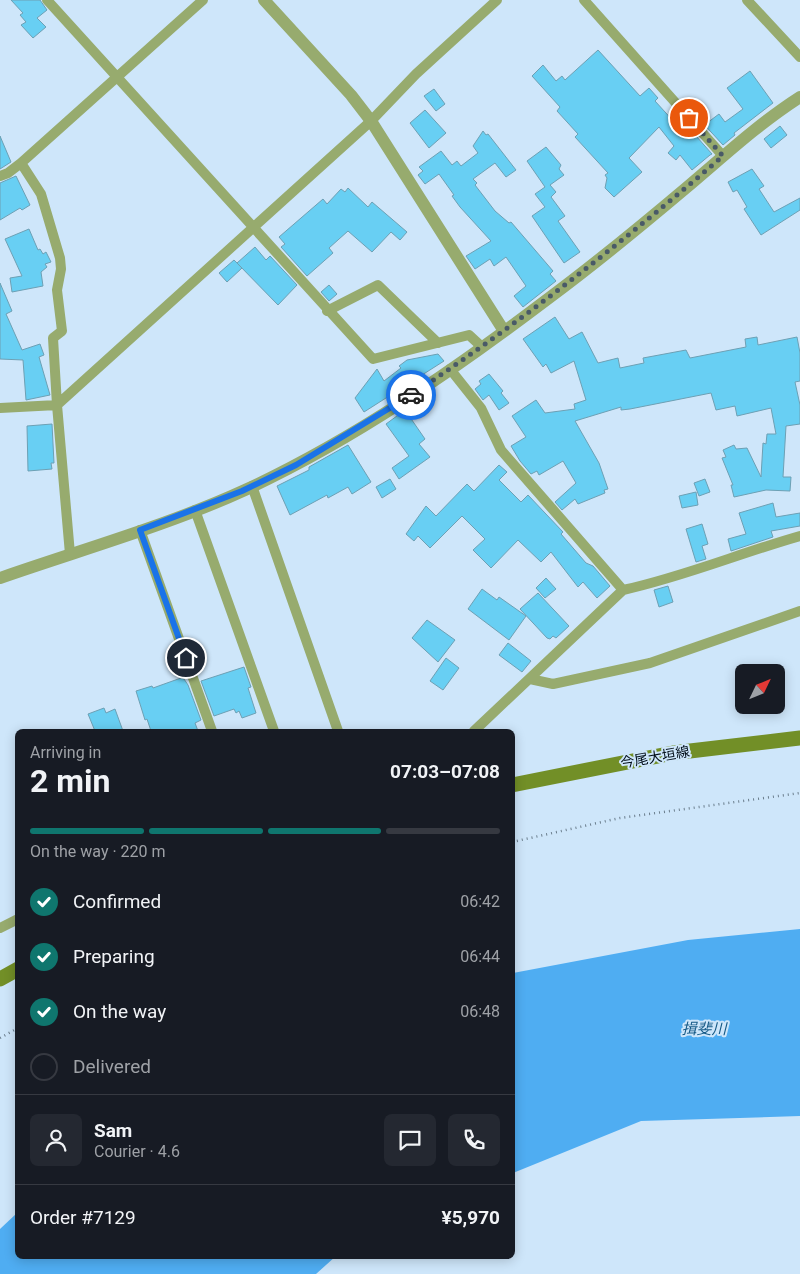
<!DOCTYPE html>
<html lang="en">
<head>
<meta charset="utf-8">
<style>
  body { margin:0; font-family:Roboto,"Noto Sans JP",sans-serif; background:#242831; color:#f1f3f6; height:100vh; display:flex; flex-direction:column; font-size:19px; white-space:nowrap }
  * { box-sizing:border-box; margin:0 }
  p { font-size:16px; color:#9ea1a6 }
  .icon { flex:none; width:28px; height:28px; fill:none; stroke:currentColor; stroke-width:2; stroke-linecap:round; stroke-linejoin:round }
  .map { position:relative; flex:1; overflow:hidden }
  .sheet { position:absolute; left:15px; top:729px; width:500px; height:530px; display:flex; flex-direction:column; background:#171b24; border-radius:8px; box-shadow:0 2px 12px #0003 }
  .sheet>* { flex:none }
  .needle { width:32px; rotate:47deg }
  .buttons { position:absolute; left:735px; top:664px; display:grid; gap:10px }
  .buttons a { display:grid; place-items:center; width:50px; height:50px; border-radius:8px; background:#171b24; box-shadow:0 2px 12px #0003; font-size:25px }
  .pin { position:absolute; display:grid; place-items:center; width:42px; height:42px; color:#fff; margin:-21px; border:2px solid #fff; border-radius:50%; box-shadow:0 1px 5px #0007 }
  .courier { position:absolute; display:grid; place-items:center; width:50px; height:50px; margin:-25px; border:4px solid #1a73e8; border-radius:50%; background:#fff; color:#222; box-shadow:0 1px 6px #0007 }
  .summary em { font-style:normal; font-weight:700 }
  .summary div { display:flex; flex-direction:column-reverse }
  .summary { display:flex; align-items:center; justify-content:space-between; height:85px; padding:0 15px }
  h1 { font-size:32px; font-weight:700; line-height:38px }
  .bar { display:grid; grid-template-columns:repeat(4,1fr); gap:8px 5px; align-content:center; height:60px; padding:0 15px }
  .bar i { height:6px; border-radius:4px; background:#363941 }
  .bar .current { background:#0f766e }
  .bar p { grid-column:span 4 }
  .line { display:flex; align-items:center; gap:12px; padding:0 15px; border-top:1px solid #363941 }
  .line div { flex:1 }
  .round { display:grid; place-items:center; flex:none; width:52px; height:52px; border-radius:8px; background:#242831 }
  ol { padding:0 15px; list-style:none }
  li { display:flex; align-items:center; gap:15px; height:55px }
  li p { margin-inline-start:auto }
  li .icon { padding:5px; border-radius:50%; background:#0f766e; color:#fff; stroke-width:4 }
  li:last-child { color:#9ea1a6 }
  li i { width:28px; height:28px; border:2px solid #363941; border-radius:50% }
  .map>svg:first-child { display:block }
  .water { fill:#4fadf2 }
  .building { fill:#68cff3; stroke:#6da0b4 }
  .lines { fill:none; stroke-linecap:round; stroke-linejoin:round }
  .path { stroke:#6b7e8d; stroke-width:2.5; stroke-dasharray:1 4; stroke-linecap:butt }
  .minor { stroke:#97ab6e; stroke-width:10 }
  .tertiary { stroke:#97ab6e; stroke-width:12 }
  .secondary { stroke:#728f27; stroke-width:15 }
  .done { stroke:#495a67; stroke-width:5; stroke-dasharray:0 9 }
  .route { stroke:#1a73e8; stroke-width:6 }
  .labels { text-anchor:middle; dominant-baseline:central; stroke-width:4; stroke-linejoin:round; paint-order:stroke }
  .street-label { font-size:14px; fill:#020e18; stroke:#cee6fa }
  .water-label { font-size:15px; font-style:italic; fill:#155986; stroke:#cee6fa }
</style>
</head>
<body>
<div class="map">
<svg width="800" height="1274" viewBox="0 0 800 1274">
  <rect width="100%" height="100%" fill="#cee6fa"/>
  <path class="water" d="M800,929V1116L641,1121L513,1173V973L688,940Z
    M17,1213L18,1256H336L316,1274H0V1229Z"/>
  <path class="building" d="M11,0H40L47,10L37,18L46,27L33,38L21,25L26,22L20,15L23,13Z
    M598,50L640,96L649,88L658,98L655,101L676,124L681,119L712,154L710,155L692,170L680,155L676,160L668,153L674,146L659,127L629,158L642,172L614,197L605,188L607,178L605,175L608,173L575,137L578,134L557,111L560,107L532,76L543,65L556,81L562,76L565,80Z
    M750,71L773,103L734,133L735,135L723,145L700,120L702,118L707,123L719,114L725,122L743,109L727,88Z
    M434,89L445,104L436,111L424,96Z
    M425,110L446,133L429,148L410,123Z
    M780,126L787,135L771,148L764,139Z
    M483,131L486,135L488,134L516,170L506,177L495,163L473,179L477,183L475,185L495,211L509,223L511,222L553,271L550,274L556,281L523,307L514,296L526,286L506,257L494,266L490,259L475,269L466,256L491,241L460,207L452,196L454,195L439,174L425,184L418,175L423,171L419,167L441,151L452,165L457,161L461,166L478,153L473,146Z
    M0,136L11,162L0,169Z
    M546,147L561,165L559,169L564,175L550,185L556,192L551,197L565,216L558,221L580,252L564,263L532,216L545,207L535,194L545,187L527,161Z
    M752,169L764,186L759,189L774,212L800,198V210L761,235L744,209L747,207L737,190L733,192L728,182Z
    M16,176L30,205L22,210L20,208L0,220V183Z
    M348,188L368,207L372,202L407,232L400,240L391,232L372,252L348,231L329,248L333,253L307,276L281,247L285,244L279,237L323,199L327,204L341,189L345,192Z
    M29,229L38,250L40,249L43,254L46,252L51,262L45,264L47,267L41,272L43,286L12,292L10,278L22,276L5,239Z
    M255,247L266,260L270,256L297,285L278,305L237,263Z
    M234,260L242,268L227,282L219,273Z
    M0,283L12,311L6,314L22,350L40,344L44,355L39,357L50,395L26,400L23,360L0,359Z
    M329,285L337,294L329,301L321,292Z
    M555,317L569,339L582,332L598,363L618,358L620,368L644,363L643,358L686,350L690,358L746,347L745,339L757,337L758,345L797,337L800,353V381L795,382L800,405V424L786,426L783,477H791L790,491L766,490L734,497L731,485H733L722,458L726,457L723,450L734,445L736,449L747,448L761,477L763,443L766,444L767,434H776L771,408L737,416L735,406L716,410L711,393L630,409L621,410V407L575,421L599,463L608,489L604,490L605,493L578,504L575,499L562,510L555,502L576,483L563,461L539,475L537,471L531,474L520,461L511,446L526,437L512,416L536,400L545,413L575,409L574,404L586,400L574,361L551,373L546,364L543,367L523,339Z
    M438,354L444,361L364,412L355,398L377,369L384,381L401,368L399,366L407,360Z
    M489,374L503,391L501,393L509,403L499,410L489,395L483,400L475,389L481,384L479,381Z
    M405,410L425,439L419,444L430,457L399,479L392,468L409,456L386,424Z
    M52,424L54,463H51L52,469L28,471L27,426Z
    M348,445L371,482L352,494L348,487L328,498L327,495L290,515L277,486L309,470V467Z
    M499,465L507,472L499,480L521,502L528,495L563,532L561,534L586,563L593,566L610,586L597,598L583,582L578,587L551,552L541,562L518,540L491,568L473,550L485,539L462,516L430,548L418,536L414,541L406,534L426,506L436,516L467,484L474,491Z
    M390,479L396,489L382,498L376,487Z
    M705,479L710,492L699,496L694,483Z
    M696,492L698,505L682,508L679,496Z
    M773,503L776,517L800,513V526L771,531L773,537L731,551L728,539L746,534L739,513Z
    M702,524L708,544L702,546L706,559L696,562L686,529Z
    M546,578L556,589L545,598L536,588Z
    M668,586L673,602L659,607L654,590Z
    M482,589L497,600L499,597L526,616L509,640L468,609Z
    M538,593L569,626L556,638L553,636L550,639L547,638L520,609Z
    M427,620L455,640L438,662L412,638Z
    M508,643L531,661L522,672L499,655Z
    M446,658L459,668L443,690L430,681Z
    M244,667L251,687L248,688L256,713L242,718L239,711L236,713L234,709L214,716L201,681Z
    M181,678L184,679L188,685L201,720L195,723L198,731H151L147,719L145,720L136,691L152,686L153,688Z
    M104,708L106,713L115,709L123,731H95L88,714Z"/>
  <g class="lines">
    <path class="path" d="M512,842L620,818L800,793
      M0,1038L18,1028"/>
    <path class="minor" d="M47,0L373,359L469,335L482,347
      M584,0L723,156
      M747,0L800,57
      M0,176L8,173L21,163L203,0
      M327,311L378,285L438,343
      M450,369L481,408L501,450L623,590
      M0,408L57,405L53,338L62,331L57,290L61,269L60,258L41,194L21,163
      M252,486L338,731
      M195,510L274,731
      M140,530L212,731
      M70,554L57,405L371,121L416,74L497,0
      M530,679L553,684L650,663L800,611
      M474,731L623,590C683,577 740,553 800,536
      M0,928L18,919"/>
    <path class="tertiary" d="M264,0L351,95L371,121L504,331
      M0,578C80,550 169,525 245,490C353,440 454,370 549,298C596,263 641,226 686,188C724,156 758,124 800,97"/>
    <path class="secondary" d="M512,785L673,753L800,738
      M0,979L18,969"/>
  </g>
  <g class="lines">
    <path class="done" d="M411,395C521,322 623,242 723,156L689,118"/>
    <path class="route" d="M186,658L140,530L242,491L296,465L411,395"/>
  </g>
  <g class="labels">
    <g class="street-label">
      <text transform="translate(655 757) rotate(-10)">今尾大垣線</text>
    </g>
    <g class="water-label">
      <text x="704" y="1029">揖斐川</text>
    </g>
  </g>
</svg>
<div class="buttons">
<a><svg class="needle" viewBox="-14 -14 28 28"><path d="M0-13l5 13h-10z" fill="#e53935"/><path d="M0 13l5-13h-10z" fill="#9ea1a6"/></svg></a>
</div>
<div class="pin" style="left:689px;top:118px;background:#ea580c"><svg class="icon" aria-label="bag" viewBox="0 0 24 24"><path d="M5 8h14l-1 12H6zM9 8a3 3 0 0 1 6 0"/></svg></div>
<div class="pin" style="left:186px;top:658px;background:#1f2937"><svg class="icon" aria-label="home" viewBox="0 0 24 24"><path d="M3 11l9-7 9 7M6 9v11h12V9"/></svg></div>
<div class="courier" style="left:411px;top:395px"><svg class="icon" aria-label="car" viewBox="0 0 24 24"><path d="M5 17H2v-5l4-1 3-4h7l3 4 3 1v5h-3M9 17h6M6 11h13"/><circle cx="7" cy="17" r="2"/><circle cx="17" cy="17" r="2"/></svg></div>
<section class="sheet">
<div class="summary"><div><h1>2 min</h1><p>Arriving in</p></div><em>07:03–07:08</em></div>
<div class="bar"><i class="current"></i><i class="current"></i><i class="current"></i><i></i><p>On the way · 220 m</p></div>
<ol>
<li><svg class="icon" aria-label="check" viewBox="0 0 24 24"><path d="M5 12l5 5 9-10"/></svg>Confirmed<p>06:42</p></li>
<li><svg class="icon" aria-label="check" viewBox="0 0 24 24"><path d="M5 12l5 5 9-10"/></svg>Preparing<p>06:44</p></li>
<li><svg class="icon" aria-label="check" viewBox="0 0 24 24"><path d="M5 12l5 5 9-10"/></svg>On the way<p>06:48</p></li>
<li><i></i>Delivered</li>
</ol>
<div class="line" style="height:90px"><a class="round"><svg class="icon" aria-label="person" viewBox="0 0 24 24"><circle cx="12" cy="8" r="4"/><path d="M4 21q1-7 8-7t8 7"/></svg></a><div><b>Sam</b><p>Courier · 4.6</p></div><a class="round"><svg class="icon" aria-label="chat" viewBox="0 0 24 24"><path d="M4 5h16v11H9l-5 4z"/></svg></a><a class="round"><svg class="icon" aria-label="phone" viewBox="0 0 24 24"><path d="M5 4h4l2 5-3 2q2 4 5 5l2-3 5 2v4C11 20 4 13 5 4z"/></svg></a></div>
<div class="line" style="height:65px"><div>Order #7129</div><b>¥5,970</b></div>
</section>
</div>
</body>
</html>
